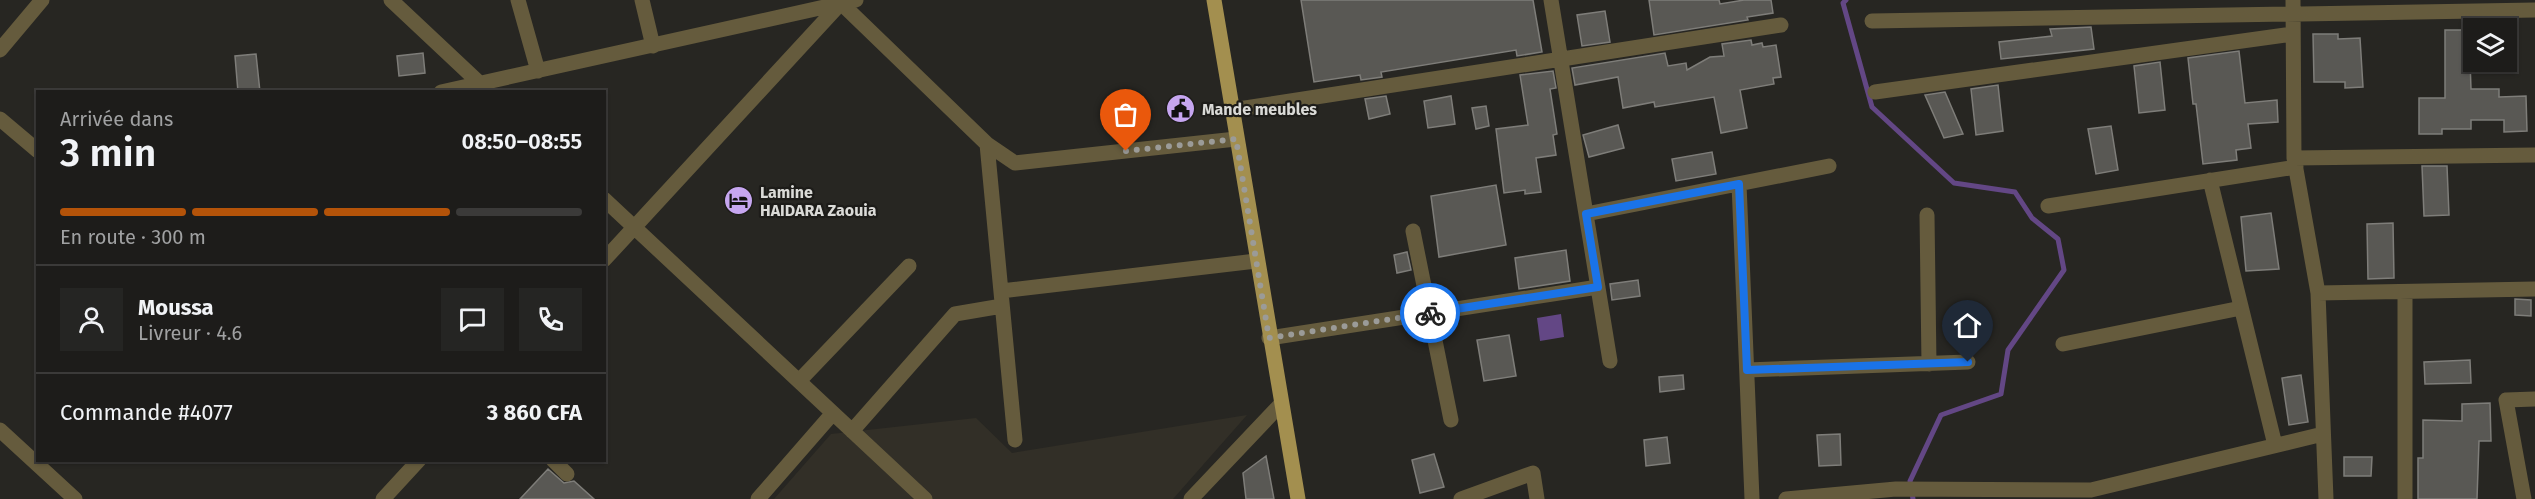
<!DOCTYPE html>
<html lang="fr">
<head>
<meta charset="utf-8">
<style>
  body { margin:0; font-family:"Fira Sans",sans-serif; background:#252523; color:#f1f3f6; height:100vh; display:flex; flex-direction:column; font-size:22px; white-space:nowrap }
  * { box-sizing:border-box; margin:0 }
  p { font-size:20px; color:#a0a1a2 }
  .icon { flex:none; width:33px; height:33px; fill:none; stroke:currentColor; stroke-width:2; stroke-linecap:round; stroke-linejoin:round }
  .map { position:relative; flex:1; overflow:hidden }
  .side { position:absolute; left:36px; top:90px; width:570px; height:372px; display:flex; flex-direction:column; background:#1d1c1a; border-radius:0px; box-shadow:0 2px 4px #0004,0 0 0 2px #3b3a39 }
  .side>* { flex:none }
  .buttons { position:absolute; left:2463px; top:18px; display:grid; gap:12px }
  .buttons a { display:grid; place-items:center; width:54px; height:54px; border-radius:0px; background:#1d1c1a; box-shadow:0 2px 4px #0004,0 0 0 2px #3b3a39; font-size:30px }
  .pin { position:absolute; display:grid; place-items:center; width:51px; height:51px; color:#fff; margin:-62px -26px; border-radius:50% 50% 50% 0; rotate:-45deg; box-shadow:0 0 6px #0007 }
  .pin .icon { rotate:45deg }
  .courier { position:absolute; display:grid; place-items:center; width:60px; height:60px; margin:-30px; border:4px solid #1a73e8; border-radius:50%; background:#fff; color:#222; box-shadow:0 2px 8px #0007 }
  .head em { font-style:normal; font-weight:600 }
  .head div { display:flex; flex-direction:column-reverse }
  .head { display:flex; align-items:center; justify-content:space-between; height:102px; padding:0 24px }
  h1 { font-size:39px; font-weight:600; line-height:45px }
  .bar { display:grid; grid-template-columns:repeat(4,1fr); gap:9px 6px; align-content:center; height:72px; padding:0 24px }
  .bar i { height:8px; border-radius:4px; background:#3b3a39 }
  .bar .selected { background:#b45309 }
  .bar p { grid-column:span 4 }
  .line { display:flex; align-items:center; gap:15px; padding:0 24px; border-top:2px solid #3b3a39 }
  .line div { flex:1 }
  .round { display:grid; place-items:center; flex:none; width:63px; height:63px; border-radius:0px; background:#252523 }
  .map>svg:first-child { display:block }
  .built { fill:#322f27 }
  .water { fill:#634785 }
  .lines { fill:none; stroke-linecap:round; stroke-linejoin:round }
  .stream { stroke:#634785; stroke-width:5 }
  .building { fill:#595854; stroke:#7e7d79; stroke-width:1.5 }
  .minor { stroke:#655b3d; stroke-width:15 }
  .major { stroke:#a38f4f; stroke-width:15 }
  .done { stroke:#9b9b98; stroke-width:6; stroke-dasharray:0 10.8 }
  .route { stroke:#1a73e8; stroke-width:8 }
  .labels { text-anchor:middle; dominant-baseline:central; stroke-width:4.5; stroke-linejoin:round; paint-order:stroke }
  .poi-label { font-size:16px; font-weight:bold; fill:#dadad7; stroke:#1d1c19; text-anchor:start }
</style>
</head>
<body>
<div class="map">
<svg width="2535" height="499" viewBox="0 0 2535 499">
  <rect width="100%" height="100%" fill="#272622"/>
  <path class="built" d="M1247,415L1173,499H774L831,434L976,418L1012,453Z"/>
  <path class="water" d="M1561,314L1564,337L1540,341L1537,318Z"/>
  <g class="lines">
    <path class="stream" d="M1846,0L1843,3L1872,107L1954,183L2015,192L2032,218L2058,239L2064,270L2008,350L2001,394L1941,415L1910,481L1913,499"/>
  </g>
  <path class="building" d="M1301,0H1533L1542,52L1517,56L1516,50L1381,72L1382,77L1361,80L1360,75L1314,82Z
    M1649,0H1719L1720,4L1744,0H1771L1773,13L1747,17L1748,20L1654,35Z
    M1605,11L1610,42L1582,46L1577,15Z
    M2091,27L2094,49L2001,59L1999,42L2052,36L2050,29Z
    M2445,30H2469L2471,89H2499V97L2526,96L2527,131L2504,132V120H2471V129H2442V134H2419V98H2445Z
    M2313,34H2338V39L2360,38L2363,87L2345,88V82H2314Z
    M1751,40L1752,45L1762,43L1763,47L1776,45L1781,77L1773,78L1774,84L1740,90L1747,128L1721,133L1714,97L1655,107L1654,102L1623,108L1618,77L1575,85L1572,68L1665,53L1668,66L1686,63L1687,70L1710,57L1724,56L1722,44Z
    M2239,51L2245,103L2277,100L2278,122L2248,124L2251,148L2236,150L2237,160L2203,164L2196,104H2193L2188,58Z
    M423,53L425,73L399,76L397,56Z
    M256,54L260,92H238L235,56Z
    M2160,62L2165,110L2139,113L2134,66Z
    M1553,71L1556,88L1550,89L1557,134L1553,135L1556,155L1536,158L1541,192L1525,194V190L1504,193L1496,129L1528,125L1520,75Z
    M1998,85L2003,131L1976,135L1971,89Z
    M1945,92L1963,134L1944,138L1925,95Z
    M1386,96L1390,114L1369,119L1365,99Z
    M1451,96L1455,124L1428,128L1424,101Z
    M1486,106L1489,126L1476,129L1472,108Z
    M1618,125L1624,148L1589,157L1583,135Z
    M2111,126L2118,170L2096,174L2088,129Z
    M1712,152L1716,174L1676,181L1672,159Z
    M2422,166H2447L2449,215L2424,216Z
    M1496,185L1506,245L1439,257L1431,196Z
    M2271,213L2279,269L2246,271L2241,217Z
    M2393,223L2394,278L2368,279L2367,224Z
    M1566,250L1570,281L1519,289L1515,258Z
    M1407,252L1411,270L1397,273L1394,255Z
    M1638,280L1640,296L1612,300L1610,284Z
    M2515,299L2531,300V316L2515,315Z
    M1509,335L1516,376L1484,381L1477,340Z
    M2470,360L2471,383L2425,384L2424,362Z
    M1683,375L1684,389L1660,392L1659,377Z
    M2301,375L2308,422L2289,425L2282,378Z
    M2490,403L2491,441H2479L2477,499H2418V458H2423V420L2462,421V404Z
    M1840,434L1841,465L1819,466L1817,435Z
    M1667,437L1670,463L1646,466L1644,440Z
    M1434,454L1444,487L1420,493L1412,460Z
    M1266,456L1274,499H1246L1243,473Z
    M2344,457H2372L2371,476H2344Z
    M548,469L564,483L574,481L594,499H520Z"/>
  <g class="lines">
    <path class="minor" d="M391,0L489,92
      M518,0L538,71
      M642,0L653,46
      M1551,0L1610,361
      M2293,0L2294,158L2318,293L2326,499
      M1872,21L2535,10
      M0,50L42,0
      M441,92L856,0
      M1875,92L2293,34
      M1232,110L1781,25
      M0,119L38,151
      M987,144L1015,440
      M2294,158L2535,155
      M2210,180L2275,445
      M1739,184L1752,499
      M604,199L925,499
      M2048,206L2296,167
      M1586,214L1829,166
      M1927,215L1929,364
      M1413,231L1451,420
      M604,260L841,3L987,144L1015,163L1236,139
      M1001,291L1256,261
      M2318,293L2535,289
      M1269,338L1598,287
      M2063,344L2241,308
      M1747,370L1968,362
      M799,381L909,266
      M0,430L75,499
      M852,431L955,314L1002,306
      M553,460L567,474
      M383,499L419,460
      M758,499L833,413
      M1191,499L1281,404
      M1461,499L1533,473L1537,499
      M1786,499L1896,489L2091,490L2323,434
      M2405,499V292
      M2524,499L2506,400L2535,399"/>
    <path class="major" d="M1214,0L1298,499"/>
  </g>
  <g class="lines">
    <path class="done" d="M1126,151L1236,139L1269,338L1430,313"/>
    <path class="route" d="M1430,313L1598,287L1586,214L1739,184L1747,370L1968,362"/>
  </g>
  <defs>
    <symbol id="civic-disc" viewBox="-11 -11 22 22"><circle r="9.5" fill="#c6a6f0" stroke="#1d1c19"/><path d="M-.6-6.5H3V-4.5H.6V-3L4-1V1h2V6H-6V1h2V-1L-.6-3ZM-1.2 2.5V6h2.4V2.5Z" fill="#111"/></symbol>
    <symbol id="hotel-disc" viewBox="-11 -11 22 22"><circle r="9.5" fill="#c6a6f0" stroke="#1d1c19"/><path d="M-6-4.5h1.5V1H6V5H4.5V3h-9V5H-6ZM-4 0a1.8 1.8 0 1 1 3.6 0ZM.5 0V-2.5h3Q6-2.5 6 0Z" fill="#111"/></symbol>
  </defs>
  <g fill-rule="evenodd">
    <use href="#civic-disc" x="1164" y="92" width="33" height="33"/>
    <use href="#hotel-disc" x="722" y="184" width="33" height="33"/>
  </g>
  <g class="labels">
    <g class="poi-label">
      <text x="1202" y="109">Mande meubles</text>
      <text x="760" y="192">Lamine<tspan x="760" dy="18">HAIDARA Zaouia</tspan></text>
    </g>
  </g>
</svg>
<div class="buttons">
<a><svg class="icon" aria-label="layers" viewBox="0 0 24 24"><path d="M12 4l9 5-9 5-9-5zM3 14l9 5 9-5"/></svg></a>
</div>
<div class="pin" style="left:1126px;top:151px;background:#ea580c"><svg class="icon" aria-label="bag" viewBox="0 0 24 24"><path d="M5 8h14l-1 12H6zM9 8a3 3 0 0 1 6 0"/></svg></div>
<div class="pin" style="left:1968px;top:362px;background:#1f2937"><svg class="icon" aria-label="home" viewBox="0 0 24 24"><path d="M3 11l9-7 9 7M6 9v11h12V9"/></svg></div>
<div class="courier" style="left:1430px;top:313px"><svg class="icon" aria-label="bike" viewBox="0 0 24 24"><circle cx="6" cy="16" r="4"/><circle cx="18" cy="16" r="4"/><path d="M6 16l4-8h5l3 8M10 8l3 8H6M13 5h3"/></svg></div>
<section class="side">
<div class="head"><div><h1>3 min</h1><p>Arrivée dans</p></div><em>08:50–08:55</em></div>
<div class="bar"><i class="selected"></i><i class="selected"></i><i class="selected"></i><i></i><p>En route · 300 m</p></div>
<div class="line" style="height:108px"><a class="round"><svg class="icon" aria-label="person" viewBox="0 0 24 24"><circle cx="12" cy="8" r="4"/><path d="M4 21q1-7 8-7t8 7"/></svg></a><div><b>Moussa</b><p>Livreur · 4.6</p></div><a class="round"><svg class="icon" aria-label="chat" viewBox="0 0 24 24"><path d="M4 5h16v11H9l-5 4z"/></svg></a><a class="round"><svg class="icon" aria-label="phone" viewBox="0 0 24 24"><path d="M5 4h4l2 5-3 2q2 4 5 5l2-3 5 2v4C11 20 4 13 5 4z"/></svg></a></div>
<div class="line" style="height:78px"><div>Commande #4077</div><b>3 860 CFA</b></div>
</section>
</div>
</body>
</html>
